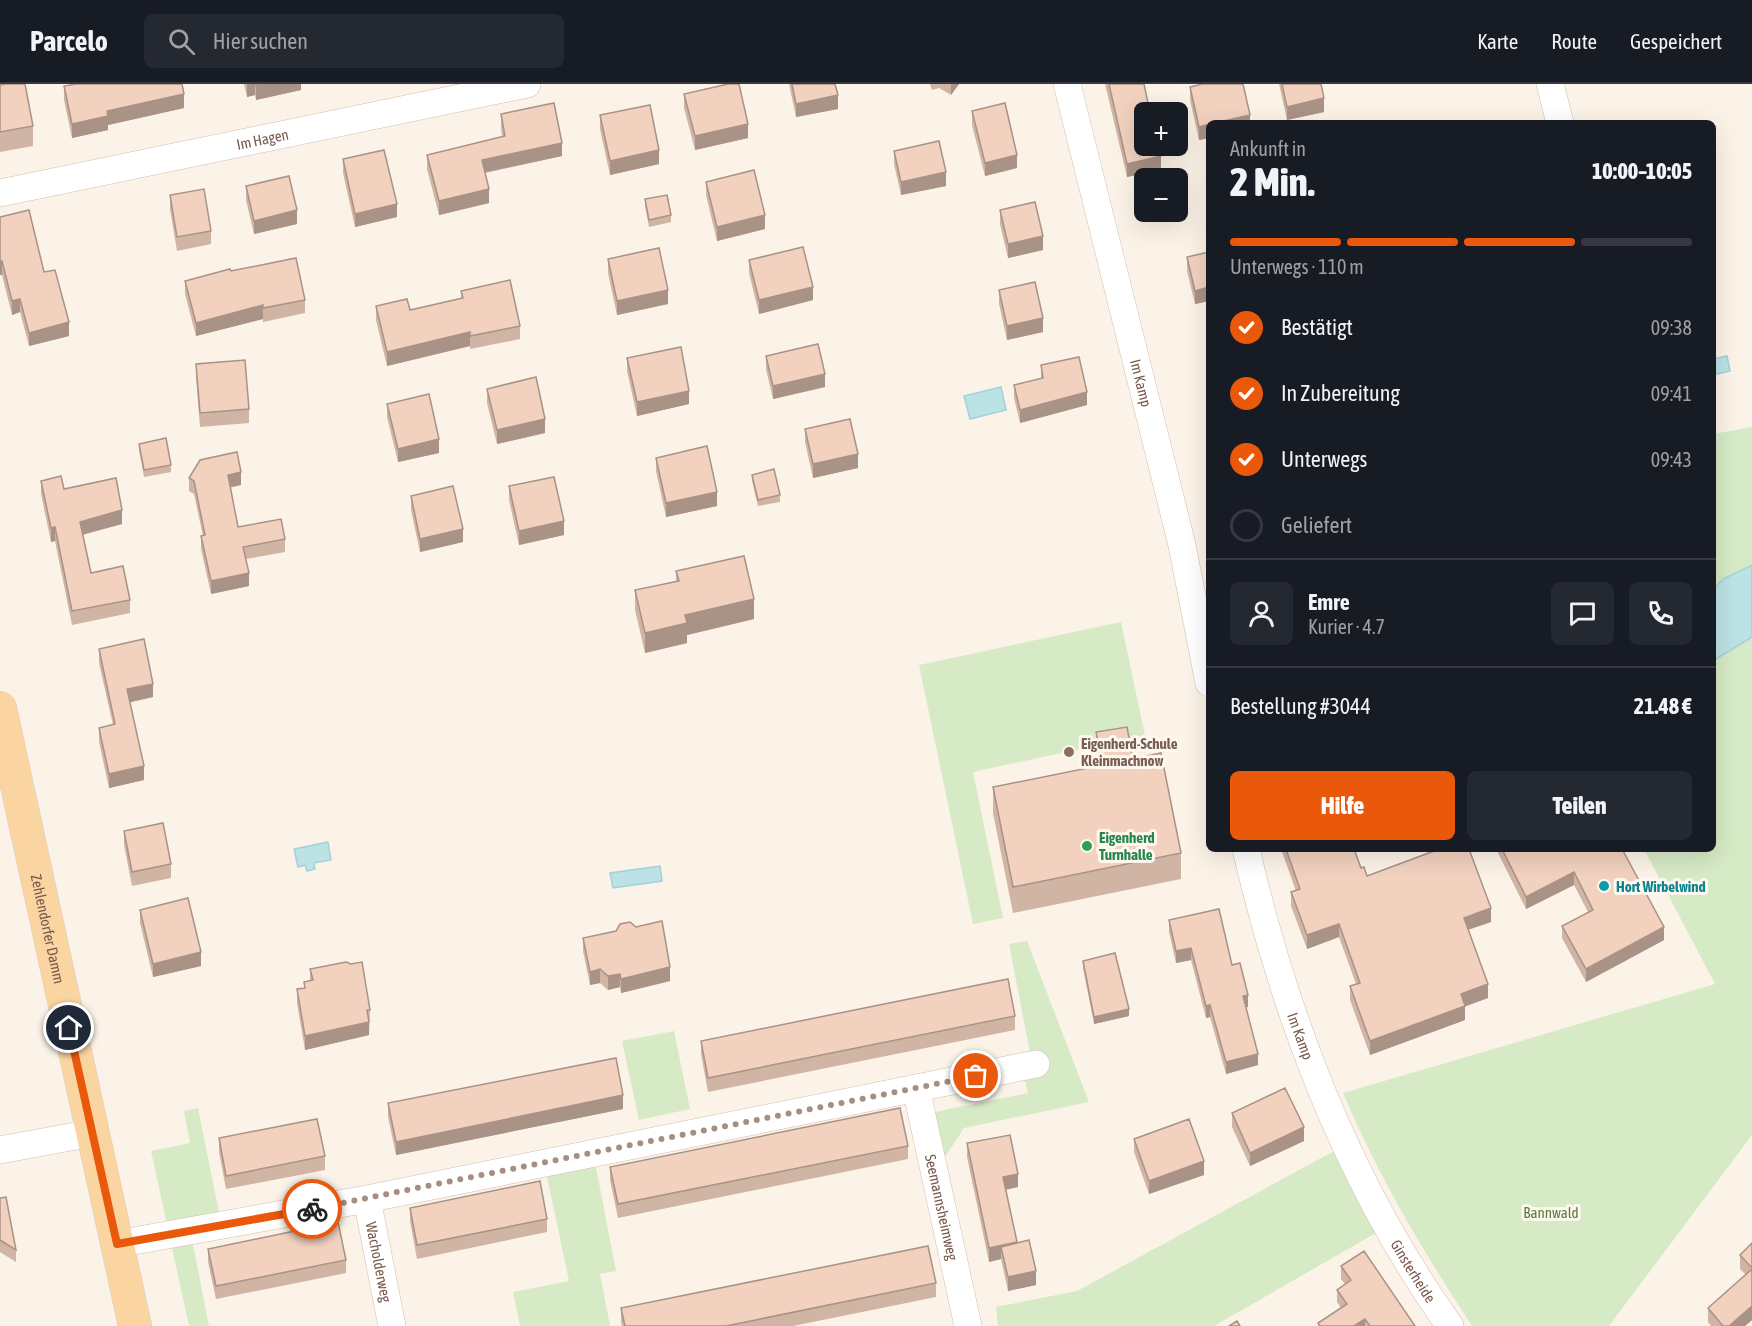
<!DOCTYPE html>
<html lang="de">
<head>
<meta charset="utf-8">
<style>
  body { margin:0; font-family:"Asap Condensed",sans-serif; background:#242831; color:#f1f3f6; height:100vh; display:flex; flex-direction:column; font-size:22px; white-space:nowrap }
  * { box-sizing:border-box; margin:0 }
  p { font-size:20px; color:#9ea1a6 }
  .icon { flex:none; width:33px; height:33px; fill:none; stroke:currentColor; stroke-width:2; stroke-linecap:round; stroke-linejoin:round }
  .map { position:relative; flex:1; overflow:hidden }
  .side { position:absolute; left:1206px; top:36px; width:510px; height:732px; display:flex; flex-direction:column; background:#171b24; border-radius:9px; box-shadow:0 6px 24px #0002 }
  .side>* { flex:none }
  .fabs { position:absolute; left:1134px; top:18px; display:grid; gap:12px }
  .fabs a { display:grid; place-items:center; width:54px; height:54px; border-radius:9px; background:#171b24; box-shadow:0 6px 24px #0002; font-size:30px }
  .pin { position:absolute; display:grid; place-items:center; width:51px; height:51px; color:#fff; margin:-26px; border:3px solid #fff; border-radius:50%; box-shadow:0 2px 6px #0007 }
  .courier { position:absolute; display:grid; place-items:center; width:60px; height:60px; margin:-30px; border:4px solid #ea580c; border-radius:50%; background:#fff; color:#222; box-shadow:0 2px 8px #0007 }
  .summary em { font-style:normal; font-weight:800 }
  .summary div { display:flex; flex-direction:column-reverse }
  .summary { display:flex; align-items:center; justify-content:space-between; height:102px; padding:0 24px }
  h1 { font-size:39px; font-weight:800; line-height:45px }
  .bar { display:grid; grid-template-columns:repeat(4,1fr); gap:9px 6px; align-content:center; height:72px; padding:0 24px }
  .bar i { height:8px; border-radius:4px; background:#363941 }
  .bar .selected { background:#ea580c }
  .bar p { grid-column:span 4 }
  .line { display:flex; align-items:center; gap:15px; padding:0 24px; border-top:2px solid #363941 }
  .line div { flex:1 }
  .round { display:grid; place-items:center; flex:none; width:63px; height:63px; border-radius:9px; background:#242831 }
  ol { padding:0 24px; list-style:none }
  li { display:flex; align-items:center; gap:18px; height:66px }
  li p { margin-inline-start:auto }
  li .icon { padding:6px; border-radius:50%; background:#ea580c; color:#fff; stroke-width:4 }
  li:last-child { color:#9ea1a6 }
  li i { width:33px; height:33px; border:3px solid #363941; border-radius:50% }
  .primary-button { display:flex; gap:12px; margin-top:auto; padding:12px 24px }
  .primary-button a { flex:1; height:69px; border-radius:9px; background:#ea580c; color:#fff; font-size:24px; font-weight:800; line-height:69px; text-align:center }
  .primary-button a+a { background:#242831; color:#f1f3f6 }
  header { display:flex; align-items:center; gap:36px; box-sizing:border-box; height:84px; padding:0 30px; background:#171b24; border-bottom:2px solid #363941 }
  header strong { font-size:28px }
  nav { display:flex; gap:33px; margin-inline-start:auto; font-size:21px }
  .search { width:420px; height:54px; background:#242831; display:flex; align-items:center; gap:15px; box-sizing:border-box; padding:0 21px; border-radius:9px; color:#9ea1a6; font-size:22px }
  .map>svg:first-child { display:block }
  .green { fill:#d6eac6 }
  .water { fill:#bce2e6; stroke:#a2d2d8; stroke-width:1.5 }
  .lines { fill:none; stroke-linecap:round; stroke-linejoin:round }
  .minor-casing { stroke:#d1bdb0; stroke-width:28 }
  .major-casing { stroke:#d9d1cd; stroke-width:34 }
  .minor { stroke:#fff; stroke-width:27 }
  .major { stroke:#fad5a1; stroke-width:33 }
  .wall { fill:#d0b4a4 }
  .shaded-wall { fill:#a99286 }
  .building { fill:#f2d1bf; stroke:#a99286; stroke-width:1.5 }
  .done { stroke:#a68f82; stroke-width:6; stroke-dasharray:0 10.8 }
  .route { stroke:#ea580c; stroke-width:8 }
  .education-dot { fill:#8d6e63; stroke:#fff8ee; stroke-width:2 }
  .leisure-dot { fill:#2e9e5b; stroke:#fff8ee; stroke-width:2 }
  .culture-dot { fill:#0f9aa8; stroke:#fff8ee; stroke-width:2 }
  .labels { text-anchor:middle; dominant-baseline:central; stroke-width:6; stroke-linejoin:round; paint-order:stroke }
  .street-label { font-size:15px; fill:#77594b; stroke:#fff8ee }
  .education-label { font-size:15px; font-weight:bold; fill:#785e54; stroke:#fff8ee; text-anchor:start }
  .leisure-label { font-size:15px; font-weight:bold; fill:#27864d; stroke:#fff8ee; text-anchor:start }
  .culture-label { font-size:15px; font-weight:bold; fill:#0d838f; stroke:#fff8ee; text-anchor:start }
  .park-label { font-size:15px; fill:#567c43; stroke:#fff8ee }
</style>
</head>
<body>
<header>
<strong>Parcelo</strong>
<div class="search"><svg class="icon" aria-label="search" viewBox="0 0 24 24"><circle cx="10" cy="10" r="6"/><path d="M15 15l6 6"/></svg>Hier suchen</div>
<nav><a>Karte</a><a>Route</a><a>Gespeichert</a></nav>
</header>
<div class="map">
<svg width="1752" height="1242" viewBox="0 0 1752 1242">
  <rect width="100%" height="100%" fill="#fcf3e8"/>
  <path class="green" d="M1752,343V481L1723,495L1713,506V350Z
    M1121,538L1145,651L973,688L1003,834L973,840L919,581Z
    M1752,553V1051L1609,1242H1472C1424,1169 1377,1090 1343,1009L1715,900L1644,765H1713V577Z
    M1027,857L1089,1018L964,1044L945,1073L935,1028L1028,1009L1024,991L1034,989L1009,860Z
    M674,947L690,1025L639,1036L622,957Z
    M198,1024L219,1128L188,1135L209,1242H189L151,1067L190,1059L184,1027Z
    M1334,1067L1376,1149L1214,1242H998L996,1223L1077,1207Z
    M595,1078L616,1187L600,1190L610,1242H520L513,1208L569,1197L546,1088Z"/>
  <path class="water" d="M1727,272L1730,287L1713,291V275Z
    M1001,303L1006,326L970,335L964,312Z
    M1752,481V553L1713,577V506L1723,495Z
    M328,758L331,776L314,779L315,785L307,787L305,781L298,783L294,765Z
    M660,782L662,797L613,804L610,789Z"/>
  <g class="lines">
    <defs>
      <g id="minor">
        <path id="s1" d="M1067,0L1182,461L1209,599"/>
        <path d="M1550,0L1560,39"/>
        <path id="s2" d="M0,109L527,0"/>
        <path id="s3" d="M1246,765C1285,933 1349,1101 1450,1242"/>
        <path id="s4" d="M916,1004L968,1242"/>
        <path d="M0,1066L92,1049"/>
        <path id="s5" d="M367,1115L392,1242"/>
        <path d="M117,1160L367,1115L1036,980"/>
      </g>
      <g id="major">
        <path id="s6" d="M0,624L135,1242"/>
      </g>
    </defs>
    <use href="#minor" class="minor-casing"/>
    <use href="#major" class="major-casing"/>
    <use href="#minor" class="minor"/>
    <use href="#major" class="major"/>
  </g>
  <path class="wall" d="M244,0H301V6L256,16L255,11L247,13Z
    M789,0H835L838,25L796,33Z
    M930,0H961H959L951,11L939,4L932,6Z
    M1105,0H1144L1161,86L1127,93Z
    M1279,0H1321L1324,28L1287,36Z
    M0,1L33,42V62L0,68Z
    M64,2L184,24L108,41V46L72,54L64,16Z
    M1190,3L1250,39H1209V54L1199,56L1190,16Z
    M684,10L748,54L695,66L684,24Z
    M972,27L1017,84L985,92L972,41Z
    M501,30L562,72L485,89L489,119L439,131L427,85V71L502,52L501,44Z
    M600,31L659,80L610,91L600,45Z
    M894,67L946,102L901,111L894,80Z
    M343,75L397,133L355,143L343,89Z
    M706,98L765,145L717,157L706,111Z
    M246,102L297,140L254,150L246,116Z
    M170,111L211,147V160L177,167L170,125Z
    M645,115L671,131V138L649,143L645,122Z
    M1000,126L1043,166L1008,174L1000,140Z
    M0,133L44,188L69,252L29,262L20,228L12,231L2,191H0Z
    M1209,168V217L1195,220L1187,187V173Z
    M608,175L668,220L617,231L608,189Z
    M749,176L813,216L759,230L749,189Z
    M231,187L305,216V229L263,238V235L196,252L185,210V197Z
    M999,206L1043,248L1007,256L999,220Z
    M461,207L520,242V255L470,265V262L387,282L376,236V222L410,226L461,214Z
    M766,272L825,303L773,315L766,285Z
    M627,274L689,320L637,332L627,287Z
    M196,280L249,325V339L200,343L196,293Z
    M1041,281L1087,321L1020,339L1014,314V301L1041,294Z
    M487,305L545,349L497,360L487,319Z
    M387,320L439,369L398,378L387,333Z
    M805,345L858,384L813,394L805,358Z
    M139,360L171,381V388L144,393L139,366Z
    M656,374L717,422L666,433L656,387Z
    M752,391L780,411V418L758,422L752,397Z
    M189,394L241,401L230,403L238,443L285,455V468L246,475L249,502L211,510L201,465V452H203L194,410L189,407Z
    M41,397L64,405L122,440L83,451L91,489L130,516V529L72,541L55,457L51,458L41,410Z
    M509,402L564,451L519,461L509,416Z
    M411,412L463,458L420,468L411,426Z
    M676,487L754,535L687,551V559L645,569L635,526V506L676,497Z
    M99,565L153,613L130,618L144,696L109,704L99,658V644L113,641L99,579Z
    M1096,648L1133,675L1181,769V795L1013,829L993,729V703L1098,682L1096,675Z
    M124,747L171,780V794L132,802L124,761Z
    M1281,765H1354L1361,784L1367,792L1430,769L1428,765H1469L1491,838L1468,846L1488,914L1465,922V936L1370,971L1350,916V902L1356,900L1339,853L1307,865L1291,822V808L1296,807Z
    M1496,765H1622L1664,856L1586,898L1562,854V842L1588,828L1574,801L1526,825Z
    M140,826L201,882L153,893L140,839Z
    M1169,836L1232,881L1248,923H1246L1258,981L1226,990L1210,933L1206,934L1191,876L1176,879L1169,848Z
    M583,854L670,897L621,909L620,903L608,906L600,899L590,901L583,867Z
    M1083,877L1129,932L1094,940L1083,884Z
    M310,885L370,926L369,951L305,966L297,919V905L304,904V898L310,897Z
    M1015,932V946L708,1008L701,970V957Z
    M388,1019L623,1025L396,1071L388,1033Z
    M1232,1029L1304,1057L1250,1082L1232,1043Z
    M219,1054L325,1072V1086L226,1105L219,1068Z
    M1134,1055L1204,1091L1149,1110L1134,1068Z
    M967,1059L1018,1103L1006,1106L1017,1159L1036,1201L1008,1207L1001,1175L989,1178L967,1073Z
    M908,1062V1075L618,1134L610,1096V1083Z
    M0,1114L16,1166V1178L0,1168Z
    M410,1124L547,1135V1148L417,1175L410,1137Z
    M1752,1159V1236L1745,1242H1711L1708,1238V1224L1746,1191L1740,1185V1171Z
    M208,1165L346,1176V1189L216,1215L208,1178Z
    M1341,1182L1415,1242H1318V1239L1341,1224L1337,1218V1206L1345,1200L1341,1195Z
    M936,1199V1213L793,1242H622L621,1238V1224Z"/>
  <path class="shaded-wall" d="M247,0H255V11L247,13Z
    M267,0H301V6L256,16V2Z
    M951,0H959L951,11Z
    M184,10V24L108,41V46L72,54V40L107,27Z
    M838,11V25L796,33V20Z
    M1324,14V28L1287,36V23Z
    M1250,31V39H1215Z
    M748,40V54L695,66V52Z
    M1209,40V54L1199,56V43Z
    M562,59V72L482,89V76Z
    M659,66V80L610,91V77Z
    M1017,71V84L985,92V79Z
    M1161,72V86L1127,93V80Z
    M946,88V102L901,111V98Z
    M489,105V119L439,131V117Z
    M397,120V133L355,143V130Z
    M297,126V140L254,150V137Z
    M765,131V145L717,157V143Z
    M1043,152V166L1008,174V160Z
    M0,177H2V191H0Z
    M813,203V216L759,230V216Z
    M1209,203V217L1195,220V207Z
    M668,206V220L617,231V217Z
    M20,215V228L12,231V217Z
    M263,221V235L196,252V239Z
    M1043,234V248L1007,256V242Z
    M69,238V252L29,262V249Z
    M470,248V262L387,282V268Z
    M825,290V303L773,315V302Z
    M689,307V320L637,332V318Z
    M1087,308V321L1020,339V326Z
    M545,335V349L497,360V346Z
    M439,355V369L398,378V365Z
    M858,370V384L813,394V380Z
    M241,388V401L228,404V391Z
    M717,408V422L666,433V419Z
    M122,426V440L80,451V438Z
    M564,437V451L519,461V447Z
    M55,443V457L51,458V444Z
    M463,445V458L420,468V455Z
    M249,489V502L211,510V497Z
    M754,515V535L687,551V559L645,569V549L685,531Z
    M153,600V613L127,619V605Z
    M144,682V696L109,704V690Z
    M1574,788V801L1526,825V813Z
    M1491,824V838L1464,847V834Z
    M1339,840V853L1307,865V851Z
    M1664,843V856L1586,898V885Z
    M1191,864V876L1176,879V867Z
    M201,868V882L153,893V880Z
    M670,883V897L621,909V895Z
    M600,885V899L590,901V888Z
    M620,890V903L608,906V892Z
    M1488,900V914L1461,924V910Z
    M1248,911V923L1243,924V912Z
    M1210,921V933L1206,934V922Z
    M1465,922V936L1370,971V957Z
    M1129,925V932L1094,940V933Z
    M369,938V951L305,966V952Z
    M1258,970V981L1226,990V978Z
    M623,1011V1025L396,1071V1058Z
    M1304,1043V1057L1250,1082V1069Z
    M1204,1077V1091L1149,1110V1097Z
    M1018,1090V1103L1003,1106V1093Z
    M1017,1158L1001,1163V1175L989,1178V1164Z
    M1036,1187V1201L1008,1207V1193Z
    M1752,1222V1236L1745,1242H1729Z
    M1365,1235V1242H1354Z"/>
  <path class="building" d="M5,0H25L33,42L0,48V1Z
    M76,0H182L184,10L107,27L108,32L72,40L64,2Z
    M256,0H267L256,2Z
    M728,0H739L748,40L695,52L684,10Z
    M792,0H835L838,11L796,20Z
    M1109,0H1144L1150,28H1144V62H1158L1161,72L1127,80Z
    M1202,0H1243L1250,31L1215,39H1209V40L1199,43L1190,3Z
    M1282,0H1321L1324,14L1287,23Z
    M554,19L562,59L482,76L489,105L439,117L427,71L505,52L501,30Z
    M1005,19L1017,71L985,79L972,27Z
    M650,21L659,66L610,77L600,31Z
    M939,57L946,88L901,98L894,67Z
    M384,66L397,120L355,130L343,75Z
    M754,86L765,131L717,143L706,98Z
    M289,92L297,126L254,137L246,102Z
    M204,105L211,147L177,153L170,111Z
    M667,111L671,131L649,136L645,115Z
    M1035,118L1043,152L1008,160L1000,126Z
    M29,126L44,188L55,186L69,238L29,249L20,215L12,217L2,177H0V133Z
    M803,163L813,203L759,216L749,176Z
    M659,164L668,206L617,217L608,175Z
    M1209,168V203L1195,207L1187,173Z
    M296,174L305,216L263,224V221L196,239L185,197L230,185L231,187Z
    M510,196L520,242L470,252V248L387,268L376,222L407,215L410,226L463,214L461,207Z
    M1035,198L1043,234L1007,242L999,206Z
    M818,260L825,290L773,302L766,272Z
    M681,263L689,307L637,318L627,274Z
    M1079,273L1087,308L1020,326L1014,301L1043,294L1041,281Z
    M245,276L249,325L200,329L196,280Z
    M536,293L545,335L497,346L487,305Z
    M429,310L439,355L398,365L387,320Z
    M850,335L858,370L813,380L805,345Z
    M166,354L171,381L144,386L139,360Z
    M707,362L717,408L666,419L656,374Z
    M237,368L241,388L228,391L238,443L281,435L285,455L243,463L249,489L211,497L201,452L205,451L194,397L189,394L200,376Z
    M774,385L780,411L758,416L752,391Z
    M61,392L64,405L116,394L122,426L80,438L91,489L123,482L130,516L72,527L55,443L51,444L41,397Z
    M554,393L564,437L519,447L509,402Z
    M453,402L463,445L420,455L411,412Z
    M744,472L754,515L685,531L687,539L645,549L635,506L679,497L676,487Z
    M144,555L153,600L127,605L144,682L109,690L99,644L115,640L99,565Z
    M1127,643L1133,675L1161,669L1181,769L1013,803L993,703L1103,681L1096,648Z
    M163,739L171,780L132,788L124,747Z
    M1286,765H1354L1361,784L1364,783L1367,792L1434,767L1433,765H1469L1491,824L1464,834L1488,900L1461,910L1465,922L1370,957L1350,902L1360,899L1339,840L1307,851L1291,808L1300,805Z
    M1502,765H1622L1664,843L1586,885L1562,842L1593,826L1574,788L1526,813Z
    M188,814L201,868L153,880L140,826Z
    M1219,825L1232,881L1240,879L1248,911L1243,912L1258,970L1226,978L1210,921L1206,922L1191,864L1176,867L1169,836Z
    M662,837L670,883L621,895L620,890L608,892L600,885L590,888L583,854L616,847L620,840L630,838L636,843Z
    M1115,869L1129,925L1094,933L1083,877Z
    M346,878L351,880L362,878L370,926H367L369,938L305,952L297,905L305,904L304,898L313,896L310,885Z
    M1008,895L1015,932L708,994L701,957Z
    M616,974L623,1011L396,1058L388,1019Z
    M1285,1004L1304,1043L1250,1069L1232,1029Z
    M900,1024L908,1062L618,1120L610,1083Z
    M317,1035L325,1072L226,1092L219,1054Z
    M1189,1035L1204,1077L1149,1097L1134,1055Z
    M1010,1051L1018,1090L1003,1093L1017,1158L989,1164L967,1059Z
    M540,1097L547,1135L417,1161L410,1124Z
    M6,1113L16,1166L0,1156V1114Z
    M338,1138L346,1176L216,1202L208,1165Z
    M1029,1156L1036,1187L1008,1193L1001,1163Z
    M1752,1159V1184L1740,1171Z
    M928,1162L936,1199L726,1242H625L621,1224Z
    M1364,1167L1415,1242H1370L1365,1235L1354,1242H1320L1318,1239L1347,1220L1337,1206L1351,1196L1341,1182Z
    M1752,1185V1222L1729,1242H1723L1708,1224Z
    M1237,1237L1240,1242H1229Z"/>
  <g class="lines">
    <path class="done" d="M312,1125L976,992"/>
    <path class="route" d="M69,944L117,1160L312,1125"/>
  </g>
  <circle class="education-dot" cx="1069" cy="668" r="6"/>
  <circle class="leisure-dot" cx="1087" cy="762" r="6"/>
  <circle class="culture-dot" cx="1604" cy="802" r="6"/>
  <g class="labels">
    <g class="street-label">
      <text stroke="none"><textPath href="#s2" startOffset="268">Im Hagen</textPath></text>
      <text stroke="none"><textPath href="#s1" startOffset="308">Im Kamp</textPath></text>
      <text stroke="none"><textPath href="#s6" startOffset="226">Zehlendorfer Damm</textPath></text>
      <text stroke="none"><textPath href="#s3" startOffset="195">Im Kamp</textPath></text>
      <text stroke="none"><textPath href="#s4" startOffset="122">Seemannsheimweg</textPath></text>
      <text stroke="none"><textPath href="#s5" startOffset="64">Wacholderweg</textPath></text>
      <text stroke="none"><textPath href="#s3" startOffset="456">Ginsterheide</textPath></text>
    </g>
    <g class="education-label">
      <text x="1081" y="659">Eigenherd-Schule<tspan x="1081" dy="17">Kleinmachnow</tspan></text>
    </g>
    <g class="leisure-label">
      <text x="1099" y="753">Eigenherd<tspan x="1099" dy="17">Turnhalle</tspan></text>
    </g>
    <g class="culture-label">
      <text x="1616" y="802">Hort Wirbelwind</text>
    </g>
    <g class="park-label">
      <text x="1551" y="1128">Bannwald</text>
    </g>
  </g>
</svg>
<div class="fabs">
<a>+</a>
<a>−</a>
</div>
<div class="pin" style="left:976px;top:992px;background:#ea580c"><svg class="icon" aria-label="bag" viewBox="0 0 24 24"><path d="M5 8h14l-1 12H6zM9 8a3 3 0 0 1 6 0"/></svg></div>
<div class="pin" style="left:69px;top:944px;background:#1f2937"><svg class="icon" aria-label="home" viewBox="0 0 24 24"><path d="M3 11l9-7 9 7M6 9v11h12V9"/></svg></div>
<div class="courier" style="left:312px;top:1125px"><svg class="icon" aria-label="bike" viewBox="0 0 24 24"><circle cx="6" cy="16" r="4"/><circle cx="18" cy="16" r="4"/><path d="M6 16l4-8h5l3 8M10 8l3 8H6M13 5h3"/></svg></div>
<section class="side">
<div class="summary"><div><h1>2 Min.</h1><p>Ankunft in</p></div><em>10:00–10:05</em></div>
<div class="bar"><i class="selected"></i><i class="selected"></i><i class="selected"></i><i></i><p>Unterwegs · 110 m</p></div>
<ol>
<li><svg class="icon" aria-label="check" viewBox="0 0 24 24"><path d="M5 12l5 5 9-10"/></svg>Bestätigt<p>09:38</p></li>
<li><svg class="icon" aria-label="check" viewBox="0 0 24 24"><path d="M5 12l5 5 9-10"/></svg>In Zubereitung<p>09:41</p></li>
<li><svg class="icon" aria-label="check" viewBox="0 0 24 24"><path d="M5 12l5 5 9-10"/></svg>Unterwegs<p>09:43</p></li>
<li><i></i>Geliefert</li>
</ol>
<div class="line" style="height:108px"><a class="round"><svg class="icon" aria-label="person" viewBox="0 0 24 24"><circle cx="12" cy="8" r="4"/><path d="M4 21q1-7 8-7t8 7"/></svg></a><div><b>Emre</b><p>Kurier · 4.7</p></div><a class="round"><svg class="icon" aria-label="chat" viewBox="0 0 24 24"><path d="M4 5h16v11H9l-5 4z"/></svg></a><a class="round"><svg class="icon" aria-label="phone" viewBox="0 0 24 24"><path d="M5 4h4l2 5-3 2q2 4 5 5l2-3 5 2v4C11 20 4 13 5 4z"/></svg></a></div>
<div class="line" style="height:78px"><div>Bestellung #3044</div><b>21.48 €</b></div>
<div class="primary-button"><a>Hilfe</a><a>Teilen</a></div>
</section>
</div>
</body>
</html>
